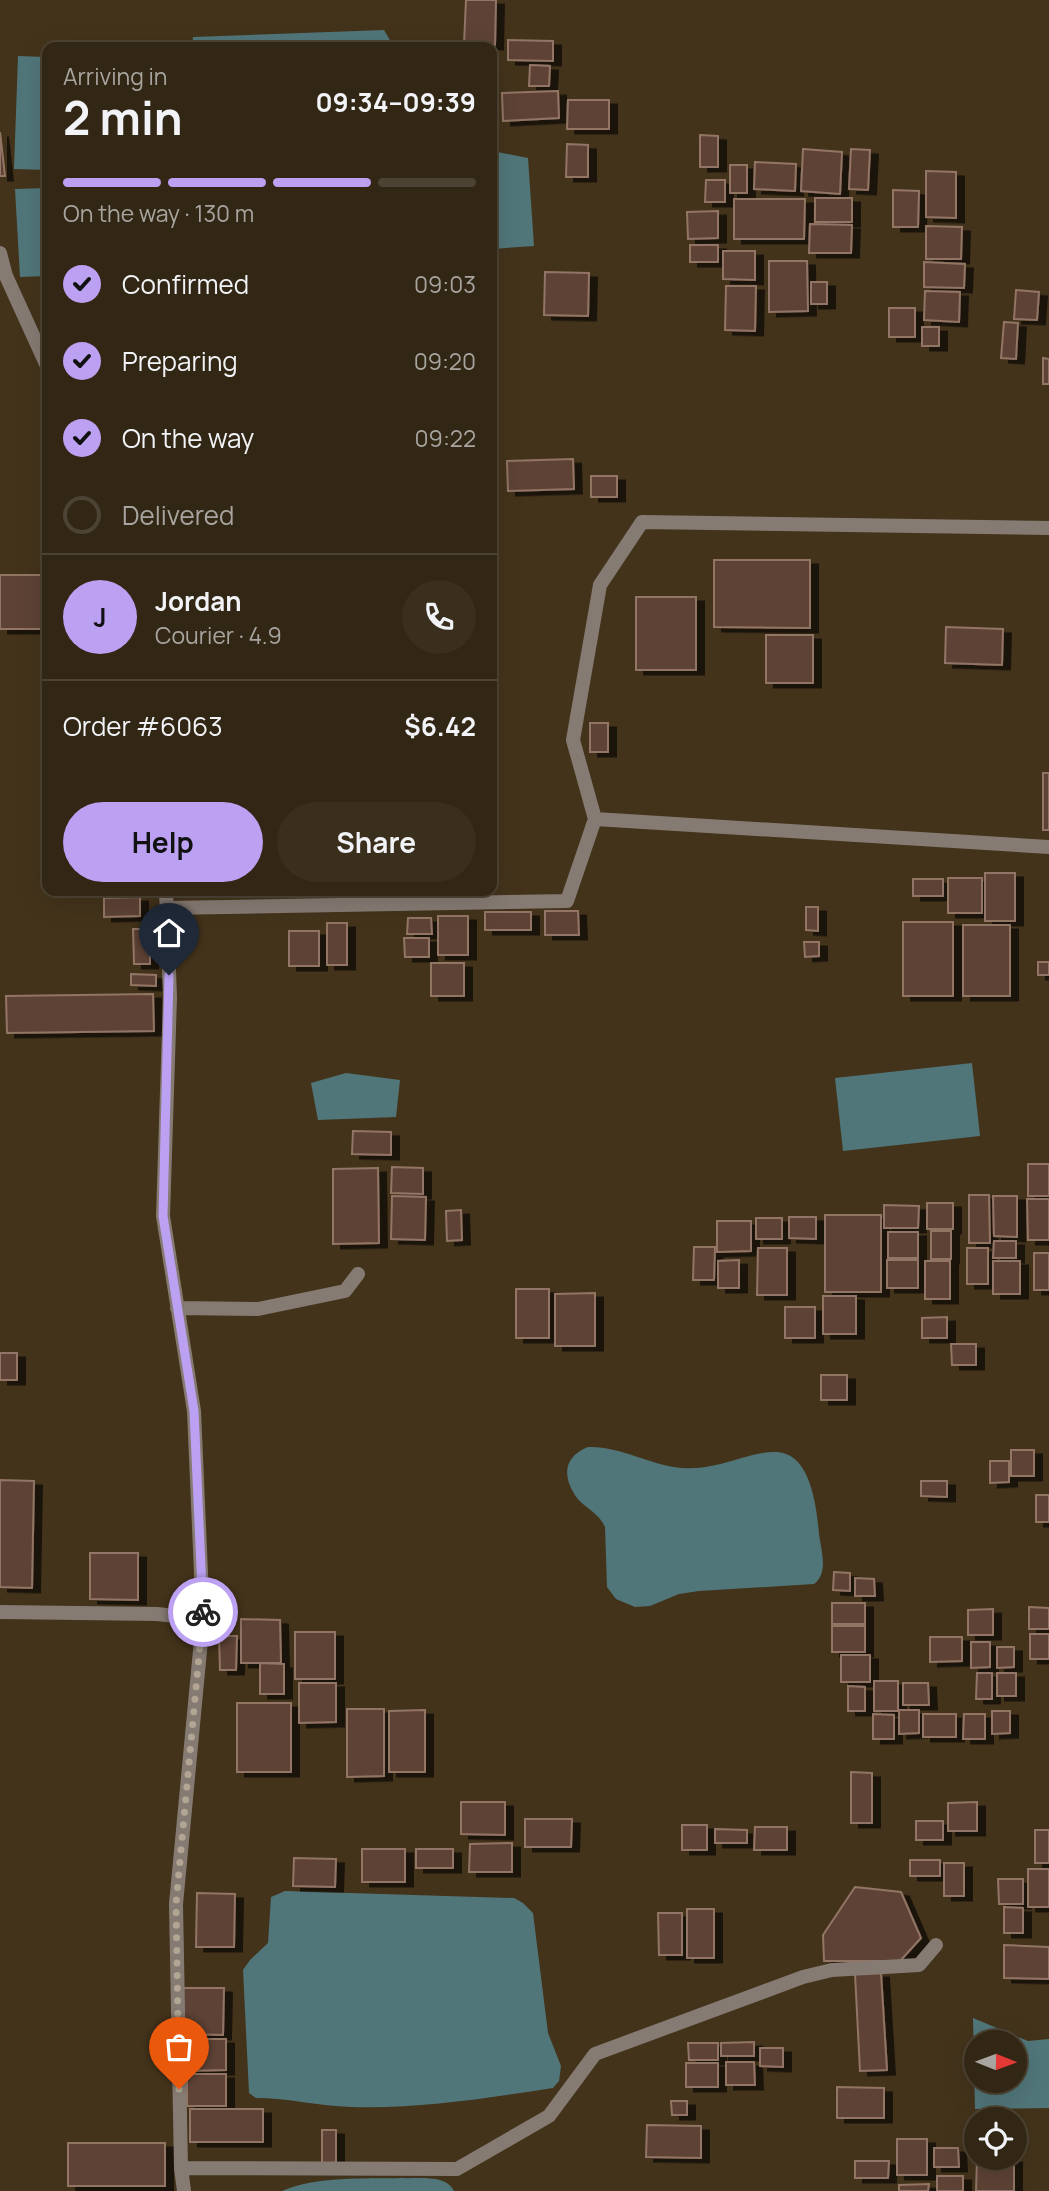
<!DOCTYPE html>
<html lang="en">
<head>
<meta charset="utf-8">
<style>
  body { margin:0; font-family:Manrope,sans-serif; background:#3a2e1d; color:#f1f3f6; height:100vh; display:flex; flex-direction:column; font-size:26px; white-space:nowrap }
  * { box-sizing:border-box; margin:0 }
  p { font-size:23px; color:#a8a5a0 }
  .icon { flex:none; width:38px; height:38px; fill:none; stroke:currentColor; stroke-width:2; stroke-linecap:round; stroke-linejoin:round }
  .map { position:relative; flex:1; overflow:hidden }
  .drawer { position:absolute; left:42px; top:42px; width:455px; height:854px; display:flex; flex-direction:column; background:#322614; border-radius:14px; box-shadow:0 7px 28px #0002,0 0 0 2px #4d4334 }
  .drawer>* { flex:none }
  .needle { width:46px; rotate:91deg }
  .tools { position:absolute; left:964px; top:2030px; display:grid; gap:14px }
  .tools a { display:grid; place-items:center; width:63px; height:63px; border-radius:50%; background:#322614; box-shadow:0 7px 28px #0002,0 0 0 2px #4d4334; font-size:35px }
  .pin { position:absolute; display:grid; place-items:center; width:60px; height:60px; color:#fff; margin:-72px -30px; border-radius:50% 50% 50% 0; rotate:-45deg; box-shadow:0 0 7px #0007 }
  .pin .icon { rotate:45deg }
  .courier { position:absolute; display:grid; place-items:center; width:70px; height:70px; margin:-35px; border:5px solid #bca0f2; border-radius:50%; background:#fff; color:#222; box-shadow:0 2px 9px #0007 }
  .summary em { font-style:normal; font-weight:700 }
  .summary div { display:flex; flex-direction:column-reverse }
  .summary { display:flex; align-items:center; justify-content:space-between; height:119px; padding:0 21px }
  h1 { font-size:46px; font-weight:700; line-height:52px }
  .bar { display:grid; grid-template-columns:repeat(4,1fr); gap:10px 7px; align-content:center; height:84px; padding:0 21px }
  .bar i { height:9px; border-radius:5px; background:#4d4334 }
  .bar .selected { background:#bca0f2 }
  .bar p { grid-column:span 4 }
  .line { display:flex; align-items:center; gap:18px; padding:0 21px; border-top:2px solid #4d4334 }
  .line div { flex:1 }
  .round { display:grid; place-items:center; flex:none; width:74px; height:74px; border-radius:37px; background:#3a2e1d }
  ol { padding:0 21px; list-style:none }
  li { display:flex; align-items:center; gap:21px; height:77px }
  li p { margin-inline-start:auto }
  li .icon { padding:7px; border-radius:50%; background:#bca0f2; color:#111; stroke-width:4 }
  li:last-child { color:#a8a5a0 }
  li i { width:38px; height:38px; border:4px solid #4d4334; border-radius:50% }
  .action { display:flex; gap:14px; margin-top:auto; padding:14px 21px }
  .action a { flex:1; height:80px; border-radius:42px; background:#bca0f2; color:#111; font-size:28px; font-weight:700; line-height:80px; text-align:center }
  .action a+a { background:#3a2e1d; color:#f1f3f6 }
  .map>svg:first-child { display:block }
  .water { fill:#517679; fill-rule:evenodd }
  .building { fill:#5d4336; stroke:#927465; stroke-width:2; filter:url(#shadow) }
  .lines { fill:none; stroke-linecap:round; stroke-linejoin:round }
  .minor { stroke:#867b73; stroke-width:14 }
  .done { stroke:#b2a593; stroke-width:7; stroke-dasharray:0 12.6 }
  .route { stroke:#bca0f2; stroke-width:9 }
</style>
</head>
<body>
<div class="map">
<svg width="1049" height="2191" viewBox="0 0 1049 2191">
  <defs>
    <filter id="shadow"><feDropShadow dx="8" dy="4.5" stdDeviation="0" flood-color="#0009"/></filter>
  </defs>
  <rect width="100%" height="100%" fill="#43331b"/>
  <path class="water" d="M384,30L394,47H192L193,37Z
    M18,56L47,57V170L14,169Z
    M492,151L528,158L534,246L492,249Z
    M47,188V276L20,277L15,189Z
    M972,1063L980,1136L843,1151L835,1078Z
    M346,1073L400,1080L396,1117L318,1120L311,1083Z
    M588,1447C621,1446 649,1465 681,1468C705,1470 727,1462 749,1456C760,1453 776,1450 786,1454C812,1463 817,1511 819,1534C821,1550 829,1573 814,1584L699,1591L679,1594L650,1606L635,1607L616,1599L607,1587L605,1527C599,1513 586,1509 577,1498C562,1477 563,1457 588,1447Z
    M285,1891L514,1898L523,1903L533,1913L548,2033L561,2066L559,2081L553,2088C487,2098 419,2109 351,2107C319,2106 288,2098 256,2098L249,2093L243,1970L250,1960L268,1943L271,1897Z
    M973,2018L1028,2041L1049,2039V2108L975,2109ZM976,2042H1015V2081H976Z
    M401,2178C418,2179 446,2174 454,2191H282C316,2176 365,2179 401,2178Z"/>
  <path class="building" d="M466,0H496L495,45L464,44Z
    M508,40L553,41V61L508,60Z
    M530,65L550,66L549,86H529Z
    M558,91L559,118L503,121L502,93Z
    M568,100H609V129H567Z
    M0,132L5,176H0Z
    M700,135L718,136V167H700Z
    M567,144L588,145V177H566Z
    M803,149L842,152L840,194L801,191Z
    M851,149L870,150L868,190L849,189Z
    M755,162L796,164L795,191L754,189Z
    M730,165H747V193H730Z
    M926,171L956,172V218L926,217Z
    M706,180H725V202H705Z
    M893,190L919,191L918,227H893Z
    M815,198H852V222H815Z
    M734,199H805L804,239H734Z
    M718,211V238L688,239L687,212Z
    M810,224L852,225L851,253H809Z
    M926,226L962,227L961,259H926Z
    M690,245H718V262H690Z
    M723,251H755V280L723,279Z
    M769,261H807L808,311L769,312Z
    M924,262L965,264L964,288L924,287Z
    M545,272L589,273L588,316L544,315Z
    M811,282H827V304H811Z
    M726,286H756L755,331L725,330Z
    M1016,290L1039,292L1037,320L1014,319Z
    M925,291L960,292L959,322L924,320Z
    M889,308H915V337H889Z
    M1004,322L1018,323L1016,359L1001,358Z
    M922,327H939V346H922Z
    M1043,358L1049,359V384H1043Z
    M573,459L574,489L508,491L507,461Z
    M591,476H617V497H591Z
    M714,560H810V628L714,627Z
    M0,575H47V629H0Z
    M636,597H696V670H636Z
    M946,627L1003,629L1002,665L945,663Z
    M766,635H813V683H766Z
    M590,723H608V752H590Z
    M1043,773H1049V830H1043Z
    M985,873H1015V921H985Z
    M948,878H982V913H948Z
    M913,879H943V896H913Z
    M140,897V916L104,917V898Z
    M806,907H818V931L806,930Z
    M545,911H578L579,935H545Z
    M485,912H531V930H485Z
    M438,916H468V955H438Z
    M408,918H431L432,934H407Z
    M903,922H953V996H903Z
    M327,923H347V965H327Z
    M963,925H1010V996H963Z
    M133,929H150V964H134Z
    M289,931H319V966H289Z
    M404,938H429V957H405Z
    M804,942H819V956L805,957Z
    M1038,962H1049V975H1038Z
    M431,963H464V996H431Z
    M131,974L156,975V986L131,985Z
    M153,994L154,1031L7,1033L6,996Z
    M353,1131L391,1132V1155L352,1154Z
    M1028,1164H1049V1196H1028Z
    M392,1167L423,1168V1194L391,1193Z
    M378,1168L379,1243L333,1244V1169Z
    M969,1195H989L990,1243H969Z
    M392,1196L426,1197L425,1240L391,1239Z
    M993,1196H1017V1237L994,1236Z
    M1027,1199H1049V1240H1028Z
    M927,1203H953V1229H927Z
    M884,1205L919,1206L918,1228H884Z
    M461,1210L462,1240L447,1241L446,1211Z
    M825,1215H881V1292H825Z
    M789,1217H816V1239L789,1238Z
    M756,1218H782V1239H756Z
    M717,1221H751V1251L717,1252Z
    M931,1231H951V1259H931Z
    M888,1232H918V1258H888Z
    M994,1241H1016V1258H993Z
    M694,1247H715L714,1280H693Z
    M758,1248H787V1295H757Z
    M967,1248H988V1284H967Z
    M1034,1253H1049V1290H1034Z
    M739,1260V1288H718V1261Z
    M887,1260H918V1288H887Z
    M925,1261H950V1299H925Z
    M993,1261H1020V1294H993Z
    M516,1289H549V1338H516Z
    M595,1293V1346H555V1294Z
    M823,1296H856V1334H823Z
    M785,1307H815V1338H785Z
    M947,1317V1338H922V1318Z
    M951,1344H976V1365H952Z
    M0,1353H17V1380H0Z
    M821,1375H847V1400H821Z
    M1011,1450H1034V1476H1011Z
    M990,1461H1009V1482L990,1483Z
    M0,1480L34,1481L32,1588L0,1587Z
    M921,1481H947V1497L921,1496Z
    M1036,1495H1049V1522H1036Z
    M90,1553H138V1600L90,1599Z
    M834,1572L850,1573V1591L833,1590Z
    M855,1578L874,1579L875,1596H855Z
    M832,1603H865V1624H832Z
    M1029,1607L1049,1608V1629H1029Z
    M993,1609V1635H968V1610Z
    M241,1619L280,1620L281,1663H241Z
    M832,1626H865V1652H832Z
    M295,1632H335V1679H295Z
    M1030,1634H1049V1659H1030Z
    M219,1636H237L236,1670H220Z
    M930,1637H962V1661L930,1662Z
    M971,1642H990V1667L971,1668Z
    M997,1647H1014V1667L997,1668Z
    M841,1655H870V1682H841Z
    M260,1663L284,1664V1694H260Z
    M977,1673H992V1699H976Z
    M997,1673H1016V1696H997Z
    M874,1681H898V1711H874Z
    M299,1683H336V1722L299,1723Z
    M903,1683H928L929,1705H903Z
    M848,1686L865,1687V1711H848Z
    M237,1703H291V1772H237Z
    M347,1709H384V1776L347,1777Z
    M425,1710V1772H389V1711Z
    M899,1710H919V1733L899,1734Z
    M992,1711H1010V1733L992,1734Z
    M873,1714L894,1715V1739H873Z
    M923,1714H956V1737H923Z
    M964,1714H985V1739H963Z
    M851,1772L872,1773V1823H851Z
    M461,1802H505V1835L461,1834Z
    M977,1802V1831H948V1803Z
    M525,1819H572L571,1847H525Z
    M916,1821H943V1840H916Z
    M682,1825H707V1850H682Z
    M755,1827H787V1850H754Z
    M715,1829L747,1830V1843H715Z
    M1035,1830H1049V1863H1035Z
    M512,1843V1872H469L470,1844Z
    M362,1849H405V1882H362Z
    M416,1849H453V1868H416Z
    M294,1858L336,1859L335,1887L293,1886Z
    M910,1860H940V1876H910Z
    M944,1863H964V1896H944Z
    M1028,1869H1049V1907H1028Z
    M998,1879H1023V1904H999Z
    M855,1887L901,1892L921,1938L900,1961H824L823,1935Z
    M197,1893L235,1894L234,1947H196Z
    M1004,1907L1023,1908V1933H1004Z
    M687,1909H714V1958H687Z
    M658,1913H682V1955H659Z
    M1004,1945L1049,1947V1979L1004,1978Z
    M881,1973L887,2070L860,2071L855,1974Z
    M183,1988H224L223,2035L183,2034Z
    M186,2039H226V2070L186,2071Z
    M754,2042V2056H721V2043Z
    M688,2043H718V2060H689Z
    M760,2048H783V2067L760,2066Z
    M726,2062H754L755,2085H726Z
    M686,2063H718V2087H686Z
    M187,2074H226V2106H187Z
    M837,2087L884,2088V2118H837Z
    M671,2101H687V2115H672Z
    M190,2109H263V2142H190Z
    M647,2125L701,2126V2158L646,2157Z
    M322,2130H336V2166L322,2167Z
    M897,2139H927V2175H897Z
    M68,2143H165V2186H68Z
    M934,2148H958L959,2167H934Z
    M977,2158H1014V2191H976Z
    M855,2161H889L888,2178H855Z
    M937,2176H963V2191H937Z
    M929,2184L928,2191H899V2185Z"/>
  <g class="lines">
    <path class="minor" d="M0,253L6,276L47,366
      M595,819L573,740L600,585L642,522L1049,528
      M166,891L170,997L163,1216L194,1411L203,1619L176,1904L181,2168L184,2191
      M166,908L567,901L595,819L1049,847
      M177,1308L258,1309L345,1291L358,1274
      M0,1612L157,1614L203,1619
      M181,2168L457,2169L549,2116L595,2054L803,1977L832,1970L919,1965L936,1945"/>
  </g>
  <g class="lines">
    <path class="done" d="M179,2089L176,1904L203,1612"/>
    <path class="route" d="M169,975L163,1216L194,1411L203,1612"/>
  </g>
</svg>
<div class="tools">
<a><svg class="needle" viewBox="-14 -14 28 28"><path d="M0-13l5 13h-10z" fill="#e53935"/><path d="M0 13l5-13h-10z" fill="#a8a5a0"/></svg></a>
<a><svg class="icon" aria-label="locate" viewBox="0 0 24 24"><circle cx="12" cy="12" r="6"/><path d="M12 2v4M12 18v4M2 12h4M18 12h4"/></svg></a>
</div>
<div class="pin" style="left:179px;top:2089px;background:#ea580c"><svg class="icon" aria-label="bag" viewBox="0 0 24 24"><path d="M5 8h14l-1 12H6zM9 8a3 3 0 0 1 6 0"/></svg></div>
<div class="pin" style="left:169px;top:975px;background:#1f2937"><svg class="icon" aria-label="home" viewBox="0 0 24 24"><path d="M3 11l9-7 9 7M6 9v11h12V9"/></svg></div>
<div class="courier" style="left:203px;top:1612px"><svg class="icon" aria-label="bike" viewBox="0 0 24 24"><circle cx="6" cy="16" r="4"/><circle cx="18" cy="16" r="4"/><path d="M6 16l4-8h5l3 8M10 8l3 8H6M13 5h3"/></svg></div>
<section class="drawer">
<div class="summary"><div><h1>2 min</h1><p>Arriving in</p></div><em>09:34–09:39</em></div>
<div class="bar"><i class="selected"></i><i class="selected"></i><i class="selected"></i><i></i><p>On the way · 130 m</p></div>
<ol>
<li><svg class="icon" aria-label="check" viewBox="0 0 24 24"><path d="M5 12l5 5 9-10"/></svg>Confirmed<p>09:03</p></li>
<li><svg class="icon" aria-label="check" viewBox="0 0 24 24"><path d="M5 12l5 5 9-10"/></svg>Preparing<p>09:20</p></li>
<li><svg class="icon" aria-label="check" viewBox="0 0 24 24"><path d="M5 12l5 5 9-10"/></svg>On the way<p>09:22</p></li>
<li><i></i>Delivered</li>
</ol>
<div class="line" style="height:126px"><b class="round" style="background:#bca0f2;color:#111">J</b><div><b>Jordan</b><p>Courier · 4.9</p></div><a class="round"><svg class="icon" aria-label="phone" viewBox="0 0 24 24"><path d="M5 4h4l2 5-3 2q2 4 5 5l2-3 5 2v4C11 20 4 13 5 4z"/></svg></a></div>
<div class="line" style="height:91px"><div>Order #6063</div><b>$6.42</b></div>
<div class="action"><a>Help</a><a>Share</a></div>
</section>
</div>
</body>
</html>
